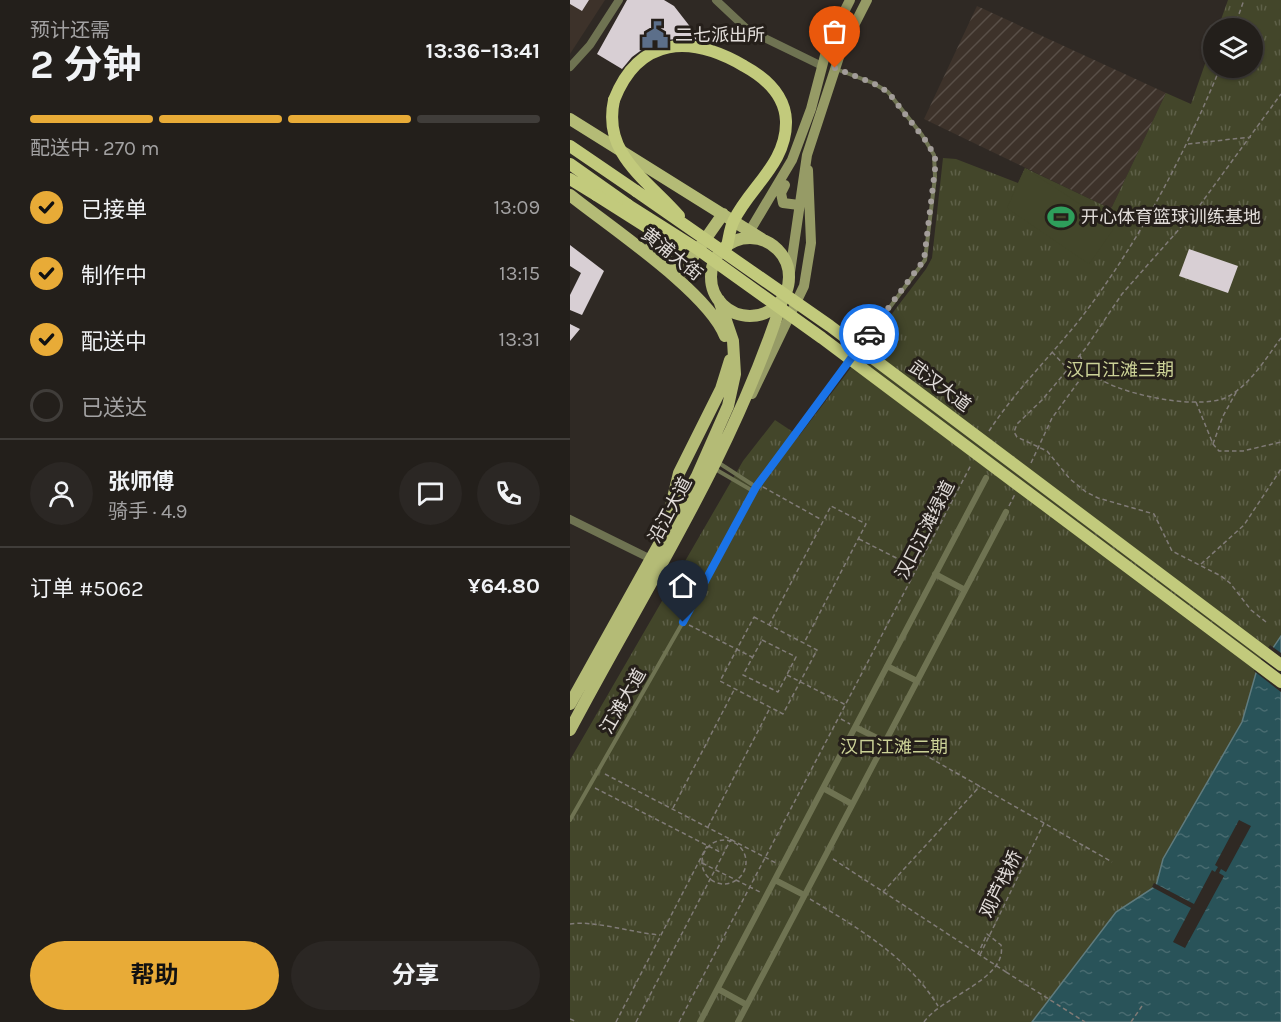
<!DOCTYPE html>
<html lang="zh">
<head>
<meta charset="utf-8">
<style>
  body { margin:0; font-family:Karla,"Noto Sans SC",sans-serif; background:#2b2724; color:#f1f3f6; height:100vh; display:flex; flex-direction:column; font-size:22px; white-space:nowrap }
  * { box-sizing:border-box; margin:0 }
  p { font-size:20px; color:#a3a2a3 }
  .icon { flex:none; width:33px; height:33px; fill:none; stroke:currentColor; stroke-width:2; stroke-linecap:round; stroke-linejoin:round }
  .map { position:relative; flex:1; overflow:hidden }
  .details { display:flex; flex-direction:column; background:#231f1b; width:570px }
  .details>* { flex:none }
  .fabs { position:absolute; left:633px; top:18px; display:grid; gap:12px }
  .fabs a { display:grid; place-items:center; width:60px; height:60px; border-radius:50%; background:#231f1b; box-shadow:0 2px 4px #0004,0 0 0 2px #403d3a; font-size:30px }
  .pin { position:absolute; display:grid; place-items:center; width:51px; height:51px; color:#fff; margin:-62px -26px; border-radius:50% 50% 50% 0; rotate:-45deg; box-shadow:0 0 6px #0007 }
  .pin .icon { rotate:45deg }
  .courier { position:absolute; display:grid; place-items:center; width:60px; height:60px; margin:-30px; border:4px solid #1a73e8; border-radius:50%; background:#fff; color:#222; box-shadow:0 2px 8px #0007 }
  .overview em { font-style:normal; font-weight:700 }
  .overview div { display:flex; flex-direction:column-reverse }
  .overview { display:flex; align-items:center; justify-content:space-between; height:102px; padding:0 30px }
  h1 { font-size:39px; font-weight:700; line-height:45px }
  .bar { display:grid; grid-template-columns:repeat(4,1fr); gap:9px 6px; align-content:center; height:72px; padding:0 30px }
  .bar i { height:8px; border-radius:4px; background:#403d3a }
  .bar .selected { background:#e8ab37 }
  .bar p { grid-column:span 4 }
  .line { display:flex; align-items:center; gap:15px; padding:0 30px; border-top:2px solid #403d3a }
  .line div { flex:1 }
  .round { display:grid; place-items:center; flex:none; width:63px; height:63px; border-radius:32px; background:#2b2724 }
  ol { padding:0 30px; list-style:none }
  li { display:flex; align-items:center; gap:18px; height:66px }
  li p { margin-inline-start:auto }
  li .icon { padding:6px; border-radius:50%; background:#e8ab37; color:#111; stroke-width:4 }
  li:last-child { color:#a3a2a3 }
  li i { width:33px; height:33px; border:3px solid #403d3a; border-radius:50% }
  .cta { display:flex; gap:12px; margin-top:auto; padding:12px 30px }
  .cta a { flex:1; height:69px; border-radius:36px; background:#e8ab37; color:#111; font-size:24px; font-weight:700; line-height:69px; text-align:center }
  .cta a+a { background:#2b2724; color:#f1f3f6 }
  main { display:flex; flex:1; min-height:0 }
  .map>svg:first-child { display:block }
  .industrial { fill:url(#industrial-furrows) }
  .built { fill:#3d322a }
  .park { fill:url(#park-tufts) }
  .pitch { fill:#43462a }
  .water { fill:url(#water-ripples); stroke:#607c7f; stroke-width:1.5 }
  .pier { fill:#2f2924 }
  .building { fill:#d8cfd4 }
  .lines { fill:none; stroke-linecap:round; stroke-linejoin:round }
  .path { stroke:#807b77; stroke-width:1.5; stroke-dasharray:4.5 3; stroke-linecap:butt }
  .service { stroke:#6f7352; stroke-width:4 }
  .pedestrian { stroke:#6f7352; stroke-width:6 }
  .minor { stroke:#6f7352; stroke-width:8 }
  .secondary { stroke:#969b66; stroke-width:10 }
  .primary { stroke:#b4bb76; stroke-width:12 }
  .trunk { stroke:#c2ca7c; stroke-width:12 }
  .path-bridge { stroke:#807b77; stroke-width:1.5; stroke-dasharray:4.5 3; stroke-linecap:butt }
  .trunk-bridge { stroke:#c2ca7c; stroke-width:12 }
  .done { stroke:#a39d9a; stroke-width:6; stroke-dasharray:0 10.8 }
  .route { stroke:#1a73e8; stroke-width:8 }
  .labels { text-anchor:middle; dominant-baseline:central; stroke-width:6; stroke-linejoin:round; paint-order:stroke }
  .poi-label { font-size:18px; fill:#e1dcd9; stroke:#251f1a; text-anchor:start }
  .street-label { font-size:18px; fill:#e1dcd9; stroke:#251f1a }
  .park-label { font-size:18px; fill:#ccd297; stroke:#251f1a }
</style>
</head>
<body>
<main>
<section class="details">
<div class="overview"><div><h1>2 分钟</h1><p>预计还需</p></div><em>13:36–13:41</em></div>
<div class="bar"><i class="selected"></i><i class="selected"></i><i class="selected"></i><i></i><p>配送中 · 270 m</p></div>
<ol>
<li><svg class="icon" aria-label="check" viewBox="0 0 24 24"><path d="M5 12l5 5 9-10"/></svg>已接单<p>13:09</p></li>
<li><svg class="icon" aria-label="check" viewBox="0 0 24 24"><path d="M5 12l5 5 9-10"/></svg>制作中<p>13:15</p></li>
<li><svg class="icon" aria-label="check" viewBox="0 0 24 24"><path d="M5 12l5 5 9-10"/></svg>配送中<p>13:31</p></li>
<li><i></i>已送达</li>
</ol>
<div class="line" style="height:108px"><a class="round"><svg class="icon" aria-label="person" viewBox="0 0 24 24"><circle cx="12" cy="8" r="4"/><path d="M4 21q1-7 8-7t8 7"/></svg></a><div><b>张师傅</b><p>骑手 · 4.9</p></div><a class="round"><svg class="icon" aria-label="chat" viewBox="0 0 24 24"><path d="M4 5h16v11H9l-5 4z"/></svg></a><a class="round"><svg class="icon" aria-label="phone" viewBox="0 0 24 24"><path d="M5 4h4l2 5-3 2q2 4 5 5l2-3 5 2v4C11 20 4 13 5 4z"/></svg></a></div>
<div class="line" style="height:78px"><div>订单 #5062</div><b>¥64.80</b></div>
<div class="cta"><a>帮助</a><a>分享</a></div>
</section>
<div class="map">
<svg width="711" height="1022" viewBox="0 0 711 1022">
  <defs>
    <pattern id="industrial-furrows" width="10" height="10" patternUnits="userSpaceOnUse" patternTransform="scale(1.5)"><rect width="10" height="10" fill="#3d322a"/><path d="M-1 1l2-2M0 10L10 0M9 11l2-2" fill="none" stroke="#594f48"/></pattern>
    <pattern id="park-tufts" width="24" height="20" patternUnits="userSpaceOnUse" patternTransform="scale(1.5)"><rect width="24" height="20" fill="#43462a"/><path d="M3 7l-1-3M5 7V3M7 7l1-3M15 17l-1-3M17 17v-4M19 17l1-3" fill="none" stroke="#5e6048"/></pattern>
    <pattern id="water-ripples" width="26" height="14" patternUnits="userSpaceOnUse" patternTransform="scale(1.5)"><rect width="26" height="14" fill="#295359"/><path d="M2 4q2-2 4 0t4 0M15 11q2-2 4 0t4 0" fill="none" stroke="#486b70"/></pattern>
  </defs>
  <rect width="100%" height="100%" fill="#2f2924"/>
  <path class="industrial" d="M407,6L596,93L541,209L354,119Z"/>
  <path class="built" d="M0,0H35L0,54Z"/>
  <path class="park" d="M658,0H711V636L695,659L672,722L593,859L586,886L546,912L462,1022H0V760L173,461L205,420L229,436L356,269L362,258L373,158L386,159L448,183L455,168L541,209L596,93L621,104L643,41L644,68H682V28H648Z"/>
  <path class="pitch" d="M455,168L545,227L519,264L437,208Z"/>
  <path class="water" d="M711,636V1022H462L546,912L586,886L593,859L672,722L686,673Z"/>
  <path class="pier" d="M700,645L711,653V692L684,671Z
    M669,820L681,826L656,872L651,869L649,873L654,876L615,948L603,942L621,908L582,887L584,883L624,904L642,870L645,872L648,867L645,865Z"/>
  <path class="building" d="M0,0H19L12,11L0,4Z
    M57,0H94L104,6L125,33L146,38L145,42L116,38L96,40L77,46L62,57L52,69L27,54Z
    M0,245L34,271L12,315L0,310V295L11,273L0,266Z
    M619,249L668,266L658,293L609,276Z
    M0,324L10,329L0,341Z"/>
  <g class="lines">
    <path class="path" d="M664,28L674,0
      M618,144L681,137
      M482,352L497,368
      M510,355C512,361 514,367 519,371C541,394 626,410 655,398C679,387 696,358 711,338
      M626,402L643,444L649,451H673L711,442
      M419,431C446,390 480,357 511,318C569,242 614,156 650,68
      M643,444L653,416L668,389
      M461,463L482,418L517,370
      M193,487L252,520
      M439,506L445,494
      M289,539L348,569
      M631,564L674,525L711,469
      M184,617L247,650L213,714L150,681Z
      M696,622L681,610L660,583L651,576L602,551L584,514L528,498L516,492L500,479L477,451L447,437L444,432L447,424L472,400L515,349L552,294L627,209L711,94
      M119,625L182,657
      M199,625L261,506L296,524L234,643
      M192,640L226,657L208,692L173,675Z
      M217,675L276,705
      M271,719L280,724
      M327,739L542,862
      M35,774L206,863
      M25,788L152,853
      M103,808L164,690
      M138,827L200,708
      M132 862a22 22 0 1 1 44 0a22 22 0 1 1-44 0Z
      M132,863L190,892
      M313,892L410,786
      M240,899C288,928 338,957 368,1006
      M0,924C23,920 64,933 90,935
      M436,972L515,1022
      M0,1019L7,1022
      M46,1022L137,846
      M66,1022L161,839
      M109,1022L401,465
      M354,1022C371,997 438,979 431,945L417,934L408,954
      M561,1022L572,1006"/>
    <path class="service" d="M149,463L186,487
      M145,469L183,491
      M0,820L113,622L186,487L355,260L365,177L364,155L352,135L318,92L303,83L266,69"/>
    <path class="pedestrian" d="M365,574L395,590
      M317,666L347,681
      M285,727L315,742
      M253,788L282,804
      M205,880L234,895
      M148,989L177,1005
      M130,1022L416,478
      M168,1022L436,512"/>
    <path class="minor" d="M146,0L178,30L250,65
      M0,67L20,45L49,0
      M0,519L81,559"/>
    <path class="secondary" d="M215,185L211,193L213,203L229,205
      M175,239L222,160L241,109L258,44L280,0
      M219,279L237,155L271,51L297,0
      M182,394L234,286L241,243L238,170"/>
    <path class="primary" d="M0,119L192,239
      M0,195C40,227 138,292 155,336
      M141 277a39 39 0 1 1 78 0a39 39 0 1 1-78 0Z
      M79,249L113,271L153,214
      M98,519L109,473L151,389L160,360
      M0,704L127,476L158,406L165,374L163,341L149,300
      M0,730C75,588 164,453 213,298"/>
    <path class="trunk" d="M44,100C69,36 121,35 174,66C196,78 215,95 216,121C217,163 180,187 164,220C160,227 159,238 157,246
      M0,146L66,191
      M0,164L58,205
      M0,179L26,195"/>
    <path class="path-bridge" d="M263,859L436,972
      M410,955L474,823"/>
    <path class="trunk-bridge" d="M44,100C32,155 78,180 109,216
      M66,191L260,326L711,665
      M26,195L97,240L112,245
      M58,205L129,250L252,338L711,682"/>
  </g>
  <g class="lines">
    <path class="done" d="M265,68L303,83L318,92L359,145L366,161L354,260L299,334"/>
    <path class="route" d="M113,622L186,487L299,334"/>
  </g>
  <defs>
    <symbol id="civic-bare" viewBox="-9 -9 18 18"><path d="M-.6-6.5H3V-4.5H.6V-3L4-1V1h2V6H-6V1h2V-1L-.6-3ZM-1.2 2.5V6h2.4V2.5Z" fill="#5c6f8a" stroke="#251f1a" stroke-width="2.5" paint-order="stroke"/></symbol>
    <symbol id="stadium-bare" viewBox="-9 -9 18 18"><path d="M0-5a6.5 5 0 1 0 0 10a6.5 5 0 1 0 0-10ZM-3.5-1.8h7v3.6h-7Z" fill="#2e9e5b" stroke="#251f1a" stroke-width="2.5" paint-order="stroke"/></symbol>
  </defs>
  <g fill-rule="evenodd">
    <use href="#civic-bare" x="66" y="16" width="38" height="38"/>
    <use href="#stadium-bare" x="472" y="198" width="38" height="38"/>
  </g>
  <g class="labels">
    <g class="poi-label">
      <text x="105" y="35">二七派出所</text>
      <text x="511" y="217">开心体育篮球训练基地</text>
    </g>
    <g class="street-label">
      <text transform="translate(102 254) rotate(39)">黄浦大街</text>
      <text transform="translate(370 386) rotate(37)">武汉大道</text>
      <text transform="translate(100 510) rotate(-62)">沿江大道</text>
      <text transform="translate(355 530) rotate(-63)">汉口江滩绿道</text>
      <text transform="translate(53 701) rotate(-60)">江滩大道</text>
      <text transform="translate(431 884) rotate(-64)">观芦栈桥</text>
    </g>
    <g class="park-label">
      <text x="550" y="370">汉口江滩三期</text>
      <text x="324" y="747">汉口江滩二期</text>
    </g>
  </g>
</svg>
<div class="fabs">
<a><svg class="icon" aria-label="layers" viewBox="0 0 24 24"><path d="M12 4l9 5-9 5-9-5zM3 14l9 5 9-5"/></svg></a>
</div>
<div class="pin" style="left:265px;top:68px;background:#ea580c"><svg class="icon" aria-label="bag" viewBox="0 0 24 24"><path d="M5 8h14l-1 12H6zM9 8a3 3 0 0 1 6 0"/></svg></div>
<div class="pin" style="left:113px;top:622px;background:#1f2937"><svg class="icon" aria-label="home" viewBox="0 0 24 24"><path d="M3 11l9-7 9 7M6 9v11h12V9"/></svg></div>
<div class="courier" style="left:299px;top:334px"><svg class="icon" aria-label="car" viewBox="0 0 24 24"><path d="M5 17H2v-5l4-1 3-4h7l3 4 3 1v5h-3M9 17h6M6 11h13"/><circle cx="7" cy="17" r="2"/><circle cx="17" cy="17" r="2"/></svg></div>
</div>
</main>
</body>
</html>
